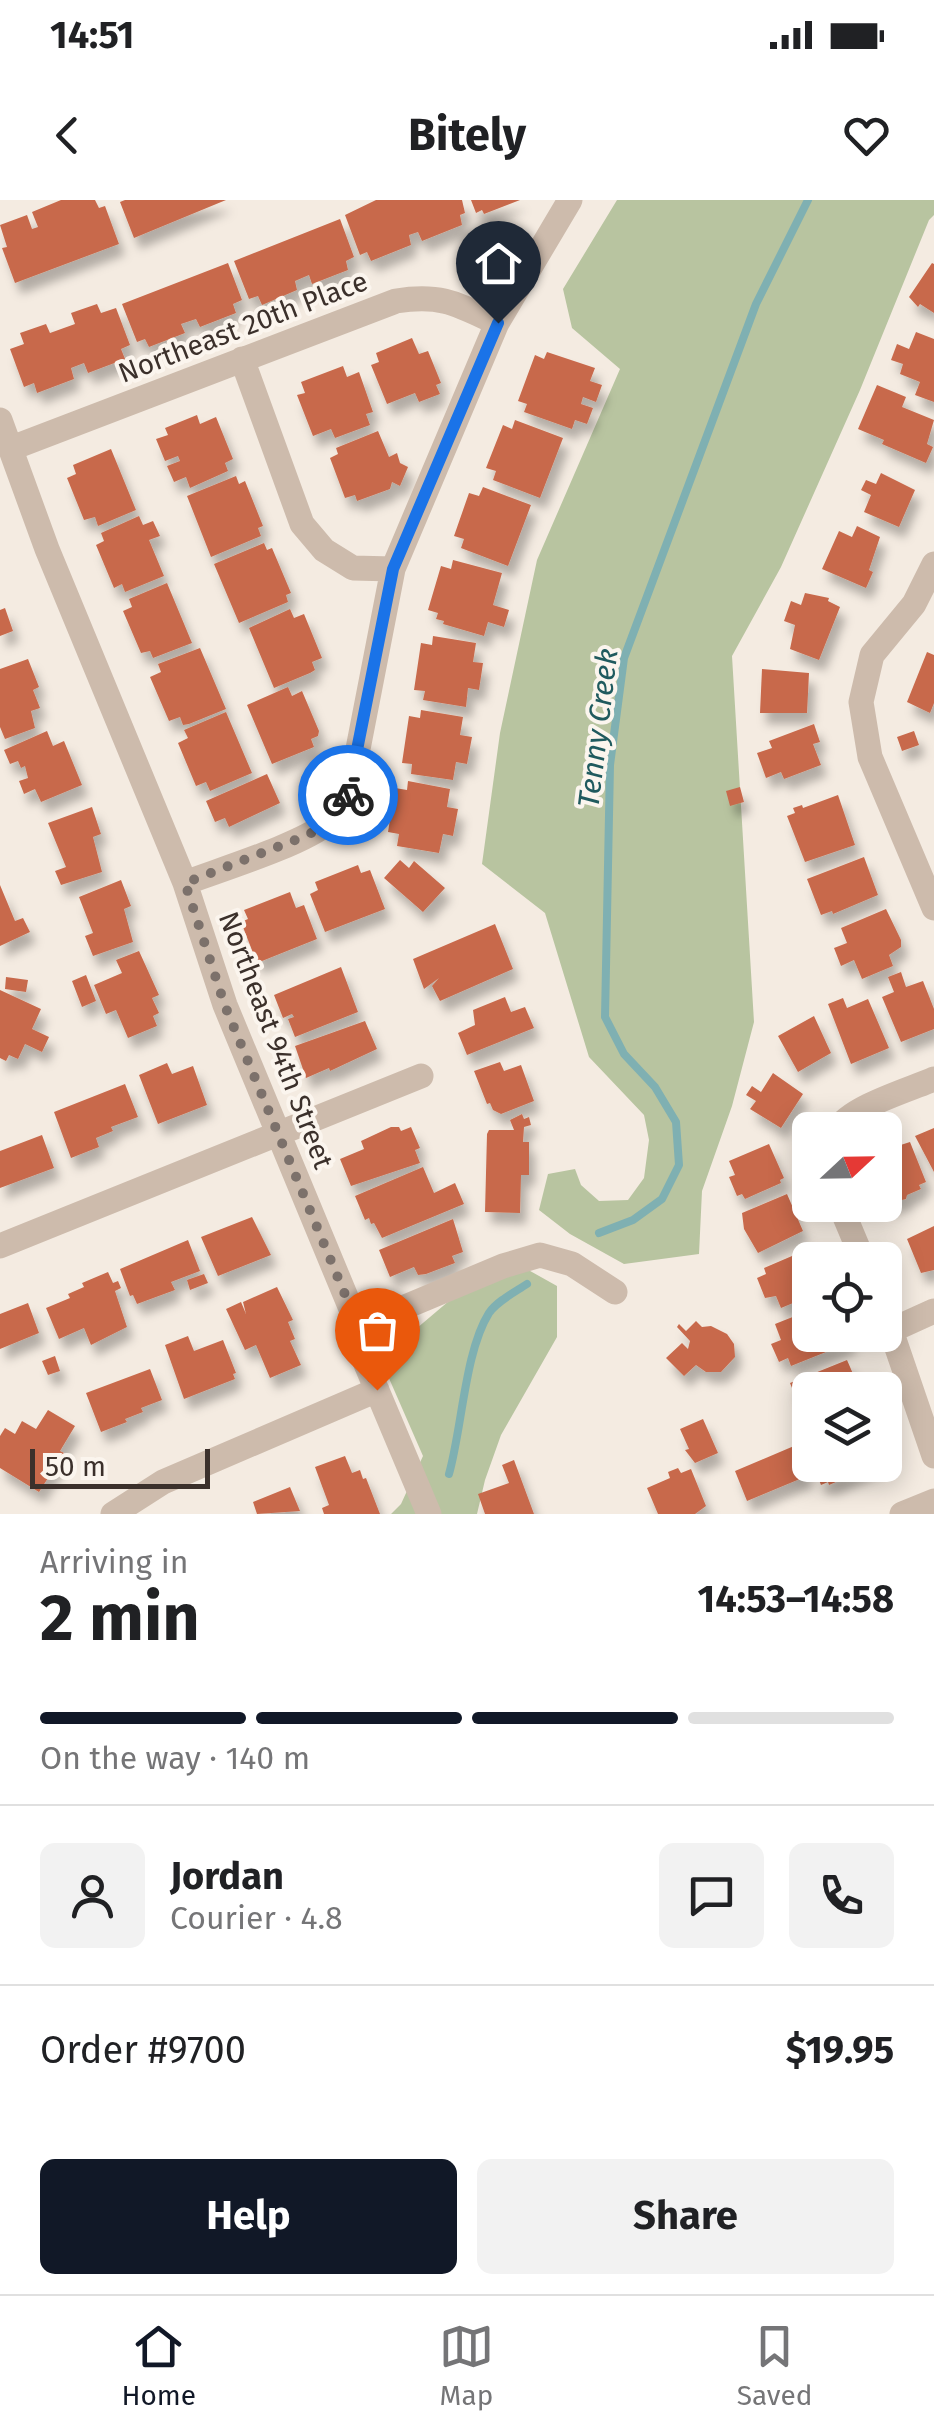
<!DOCTYPE html>
<html lang="en">
<head>
<meta charset="utf-8">
<style>
  body { margin:0; font-family:"Fira Sans",sans-serif; background:#f2f2f2; color:#202124; height:100vh; display:flex; flex-direction:column; font-size:38px; white-space:nowrap }
  * { box-sizing:border-box; margin:0 }
  p { font-size:32px; color:#757577 }
  .icon { flex:none; width:55px; height:55px; fill:none; stroke:currentColor; stroke-width:2; stroke-linecap:round; stroke-linejoin:round }
  .map { position:relative; height:1314px; overflow:hidden }
  .sheet { display:flex; flex-direction:column; background:#fff; flex:1 }
  .sheet>* { flex:none }
  .needle { width:65px; rotate:68deg }
  .tools { position:absolute; left:792px; top:912px; display:grid; gap:20px }
  .tools a { display:grid; place-items:center; width:110px; height:110px; border-radius:15px; background:#fff; box-shadow:0 5px 25px #0003; font-size:50px }
  .scale { position:absolute; left:30px; bottom:25px; width:180px; box-sizing:border-box; padding-left:10px; border:5px solid #3b302b; border-top:0; font-size:28px; line-height:35px; white-space:nowrap; color:#3b302b; -webkit-text-stroke:8px #fbf5ee; paint-order:stroke }
  .pin { position:absolute; display:grid; place-items:center; width:85px; height:85px; color:#fff; margin:-102px -42px; border-radius:50% 50% 50% 0; rotate:-45deg; box-shadow:0 0 10px #0007 }
  .pin .icon { rotate:45deg }
  .courier { position:absolute; display:grid; place-items:center; width:100px; height:100px; margin:-50px; border:8px solid #1a73e8; border-radius:50%; background:#fff; color:#222; box-shadow:0 2px 12px #0007 }
  .head em { font-style:normal; font-weight:700 }
  .head div { display:flex; flex-direction:column-reverse }
  .head { display:flex; align-items:center; justify-content:space-between; height:170px; padding:0 40px }
  h1 { font-size:65px; font-weight:700; line-height:75px }
  .bar { display:grid; grid-template-columns:repeat(4,1fr); gap:15px 10px; align-content:center; height:120px; padding:0 40px }
  .bar i { height:12px; border-radius:8px; background:#e0e0e0 }
  .bar .active { background:#111827 }
  .bar p { grid-column:span 4 }
  .line { display:flex; align-items:center; gap:25px; padding:0 40px; border-top:2px solid #e0e0e0 }
  .line div { flex:1 }
  .round { display:grid; place-items:center; flex:none; width:105px; height:105px; border-radius:15px; background:#f2f2f2 }
  .cta { display:flex; gap:20px; margin-top:auto; padding:20px 40px }
  .cta a { flex:1; height:115px; border-radius:15px; background:#111827; color:#fff; font-size:40px; font-weight:700; line-height:115px; text-align:center }
  .cta a+a { background:#f2f2f2; color:#202124 }
  .status { display:flex; justify-content:space-between; align-items:center; height:70px; padding:0 50px; background:#fff; direction:ltr }
  .status svg { height:28px; fill:currentColor }
  header { display:flex; justify-content:space-between; align-items:center; height:130px; padding:0 40px; background:#fff; font-size:45px; font-weight:700 }
  .tabs { display:flex; justify-content:space-around; align-items:center; height:140px; border-top:2px solid #e0e0e0; background:#fff; font-size:28px; color:#757577 }
  .tabs a { display:grid; justify-items:center; gap:5px }
  .tabs .active { color:#111827 }
  .map>svg:first-child { display:block }
  .green { fill:#b8c4a0 }
  .lines { fill:none; stroke-linecap:round; stroke-linejoin:round }
  .stream { stroke:#7fb0b2; stroke-width:8 }
  .building { fill:#c8694b; filter:url(#shadow) }
  .minor { stroke:#cdbbac; stroke-width:25 }
  .done { stroke:#7c716b; stroke-width:10; stroke-dasharray:0 18 }
  .route { stroke:#1a73e8; stroke-width:12 }
  .labels { text-anchor:middle; dominant-baseline:central; stroke-width:8; stroke-linejoin:round; paint-order:stroke }
  .street-label { font-size:28px; fill:#3b302b; stroke:#fbf5ee }
  .water-label { font-size:30px; font-style:italic; fill:#1f5a5e; stroke:#fbf5ee }
</style>
</head>
<body>
<div class="status"><b>14:51</b><svg viewBox="0 0 49 12"><path d="M0 12V9h3v3zM5 12V6h3v6zM10 12V3h3v9zM15 12V0h3v12zM26 1h20v11H26zM47 4h2v5h-2z"/></svg></div>
<header><svg class="icon" aria-label="back" viewBox="0 0 24 24"><path d="M15 5l-7 7 7 7"/></svg>Bitely<svg class="icon" aria-label="heart" viewBox="0 0 24 24"><path d="M12 20l-8-8c-3-5 5-10 8-4 3-6 11-1 8 4z"/></svg></header>
<div class="map">
<svg width="934" height="1314" viewBox="0 0 934 1314">
  <defs>
    <filter id="shadow"><feDropShadow dx="6" dy="11" stdDeviation="5" flood-color="#0004"/></filter>
  </defs>
  <rect width="100%" height="100%" fill="#f4ebe1"/>
  <path class="green" d="M617,0H934V15L929,20L860,190L781,367L732,456L754,822L732,906L702,991L699,1054L624,1064L570,1034L539,1010L548,974L575,969L581,985L599,1001L628,1000L644,978L649,940L644,915L589,857L545,713L482,664L500,533L537,360L620,169L572,128L563,89Z
    M523,1067L557,1086V1137L501,1235L485,1280L477,1314H391L401,1304L423,1256L388,1176L397,1145L456,1095Z"/>
  <g class="lines">
    <path class="stream" d="M599,1033L633,1020L662,999L679,965L676,922L655,887L624,854L605,817L610,565L624,458L756,104L808,0
      M449,1274C462,1228 465,1151 489,1113C497,1101 515,1092 527,1084"/>
  </g>
  <path class="building" d="M61,0H95L99,8L105,6L119,44L15,83L2,48L7,47L0,25L27,15L32,29L38,27L32,12Z
    M125,0H226L134,38L120,2Z
    M376,0H462L465,13L460,15L462,25L422,41L418,32L409,35L411,45L371,61L367,52L360,55L345,15Z
    M471,0H520L484,14L482,10L476,13Z
    M340,19L354,57L346,61L348,70L312,84L309,75L295,81L297,90L262,105L258,96L249,99L234,61Z
    M228,63L242,100L233,104L236,113L200,127L196,119L181,124L185,133L149,147L145,139L137,142L122,104Z
    M932,63L934,64V113L920,104L918,107L909,97Z
    M97,104L101,113L116,108L130,145L121,149L125,159L88,173L84,163L71,168L74,179L37,193L34,183L24,187L10,149L24,144L20,133L46,124L50,133L75,124L71,113Z
    M916,132L934,139V202L915,195L920,182L900,174L903,164L891,160L897,144L909,149Z
    M412,138L419,154L428,151L441,183L436,185L440,194L419,202L415,193L387,204L371,165L379,162L376,153Z
    M547,152L595,168L590,181L602,185L596,202L583,197L581,204L593,208L587,224L575,220L572,229L524,212L527,204L518,201L535,155L544,159Z
    M343,166L347,177L359,172L373,212L366,214L370,225L335,238L331,229L313,236L297,195L305,193L301,182Z
    M877,185L906,197L902,207L934,220L927,244L933,247L926,263L882,244L884,240L858,229Z
    M197,215L200,224L216,217L233,259L225,263L228,271L190,288L186,277L174,282L167,266L180,261L178,256L165,261L156,239L168,235L165,228Z
    M515,220L563,238L540,298L493,280L496,271L486,268L503,225L512,229Z
    M378,231L389,257L397,253L400,263L408,267L400,286L392,282L390,289L357,301L355,295L345,298L330,258L338,254L336,248Z
    M111,249L136,310L98,326L95,317L84,320L67,278L76,274L73,265Z
    M881,273L915,290L899,327L864,312L871,295L861,290L866,280L876,284Z
    M236,276L239,284L245,281L263,326L258,328L261,336L211,357L187,296Z
    M483,287L531,305L508,366L461,348L464,339L454,336L469,293L479,296Z
    M139,316L143,325L153,321L160,336L149,340L164,376L125,392L122,384L114,388L96,345L104,341L101,333Z
    M857,326L880,337L869,370L873,372L866,388L822,369L839,331L852,337Z
    M264,343L267,350L272,348L291,393L286,395L288,402L239,423L214,364Z
    M453,360L502,373L493,405L509,410L504,427L488,422L484,436L443,424L444,421L436,419L438,413L428,410L441,366L451,369Z
    M167,383L192,443L153,458L150,451L141,453L123,411L132,407L129,399Z
    M805,393L829,398L828,401L840,407L819,460L790,449L795,425L784,421L791,401L801,405Z
    M5,408L13,431L0,436V410Z
    M290,409L294,418L304,414L322,458L312,462L315,470L310,473L274,488L249,428Z
    M433,436L476,443L473,462L483,463L479,490L468,488L466,507L423,500L425,491L414,490L421,443L432,445Z
    M200,448L226,509L189,524L183,525L180,517L169,521L150,477L161,472L158,464Z
    M927,452L934,455V503L930,513L907,502Z
    M28,459L39,487L33,490L40,508L31,511L35,528L5,539L0,527V469Z
    M762,469L809,473L807,513H760Z
    M288,487L292,496L302,491L319,531L318,536L311,539L314,547L272,564L247,505Z
    M421,510L463,517L460,535L472,537L467,564L456,562L453,580L411,574L412,564L402,563L409,516L420,518Z
    M226,512L252,573L210,591L206,582L196,586L178,543L188,538L184,530Z
    M814,524L820,542L813,544L821,565L784,579L781,572L766,578L757,553L772,548L769,541Z
    M47,531L53,546L64,541L82,585L41,602L35,589L24,594L19,581L28,578L25,566L21,568L18,561L10,564L4,550Z
    M914,531L919,545L902,551L897,537Z
    M267,574L280,603L229,627L225,618L215,622L206,601Z
    M408,581L450,589L447,607L458,609L453,636L443,634L439,653L397,646L399,634L388,632L395,588L407,590Z
    M740,587L744,602L730,606L726,591Z
    M838,595L855,645L805,662L787,616L795,613L793,608L802,605L803,608Z
    M92,607L101,634L93,637L102,672L61,685L55,671L66,667L48,623Z
    M864,657L878,695L833,714L832,711L821,715L807,679Z
    M400,660L409,668L414,661L445,688L423,712L384,678Z
    M358,665L361,673L370,670L385,709L325,732L310,694L318,690L315,682Z
    M121,680L131,706L124,709L133,742L93,756L85,736L93,733L79,697Z
    M0,685L15,721L23,718L30,732L0,746Z
    M290,692L296,708L304,705L317,739L257,763L241,722L248,719L244,710Z
    M886,709L901,740V747L889,755L893,766L862,779L854,760L841,766L834,748L847,743L841,728Z
    M495,724L513,769L440,801L432,786L439,778L424,789L413,759Z
    M139,751L159,795L152,798L159,813L153,816L157,826L128,838L116,810L106,814L94,785L122,773L116,760Z
    M341,767L358,812L295,837L288,819L294,817L292,814L283,818L274,795Z
    M901,772L906,787L923,781L934,809V829L901,842L882,797L894,792L888,777Z
    M86,775L96,801L82,807L72,781Z
    M6,777L28,780L26,792L5,789Z
    M0,790L41,809L32,829L49,837L42,852L25,844L18,859L9,855L6,861L0,858Z
    M505,797L511,812L525,807L534,828L467,855L458,833L475,825L473,810Z
    M843,798L847,808L868,799L889,848L851,864L828,804Z
    M814,816L831,853L798,872L778,836Z
    M365,821L377,849L330,871L329,868L306,878L295,846Z
    M500,862L504,871L521,865L534,901L501,914L493,910L490,903L487,904L474,871Z
    M167,863L172,874L193,866L207,905L158,924L139,875Z
    M773,873L803,894L781,928L750,909L756,901L746,895L752,886L761,892Z
    M125,884L138,917L111,927L113,931L96,938L99,947L71,958L54,912Z
    M522,914L524,919L529,917L531,925L524,927L523,942H529V975H521L520,1013L485,1012L487,934L489,930H514L510,920Z
    M391,927H399L401,931L411,927L420,948L415,950L420,963L351,986L340,959L364,949L361,941Z
    M934,928V972L915,936Z
    M42,935L54,968L0,988V951Z
    M910,942L926,982L919,985L921,989L907,995L906,999L885,1004V950Z
    M769,944L784,978L780,980L781,983L745,999L742,994L737,996L729,977L735,975L729,961Z
    M423,967L434,993L455,983L464,1004L382,1038L374,1023L371,1024L369,1018L365,1020L355,996Z
    M787,994L803,1031L758,1053L744,1029L742,1013Z
    M252,1017L271,1055L218,1076L201,1037Z
    M453,1019L463,1052L452,1056L455,1063L426,1074L418,1075L414,1067L390,1077L379,1050Z
    M934,1026V1070L921,1073L907,1039Z
    M188,1040L200,1071L171,1082L175,1090L137,1104L133,1095L130,1096L120,1069Z
    M806,1050L810,1051L814,1060H810V1096L781,1108L776,1096L765,1098L757,1078L766,1074L764,1068Z
    M108,1072L113,1083L118,1081L121,1088L115,1091L127,1127L91,1145L84,1128L59,1139L46,1108L70,1098L68,1094L84,1087L82,1083Z
    M204,1074L208,1083L190,1090L187,1080Z
    M277,1087L293,1120L288,1122L295,1139L290,1141L301,1165L270,1178L256,1145L245,1150L226,1109L241,1102L246,1114L243,1102Z
    M28,1103L39,1133L0,1149V1114Z
    M810,1110V1135H848L851,1142L791,1166L788,1158L779,1162L771,1144L781,1140L775,1124Z
    M696,1121L702,1127L711,1126L727,1134L734,1144L735,1157L721,1172H706L696,1165L684,1176L666,1158L682,1143L688,1149L690,1141L677,1127L679,1124L686,1131Z
    M188,1136L194,1151L223,1140L236,1173L233,1174L235,1179L184,1199L165,1145Z
    M55,1156L60,1171L48,1175L42,1161Z
    M847,1160L860,1190H810V1233L790,1183Z
    M150,1169L162,1200L141,1208L143,1212L125,1219L127,1222L101,1232L86,1193Z
    M48,1210L75,1226L60,1251L64,1253L39,1292L0,1268V1236L5,1228L15,1234L22,1221L36,1229Z
    M703,1219L718,1253L695,1263L685,1250L689,1249L680,1229Z
    M794,1246L807,1276L747,1301L735,1271Z
    M345,1256L352,1273L360,1270L363,1279L366,1278L380,1314H324L322,1308L329,1305L315,1267Z
    M514,1260L534,1314H485L478,1294L509,1283L502,1265Z
    M824,1265H875L829,1285L828,1282L821,1285L817,1275L827,1271Z
    M678,1268L681,1273L691,1269L706,1306L695,1314H658L647,1288L670,1278L668,1272Z
    M290,1287L300,1311L257,1314L253,1302Z"/>
  <g class="lines">
    <path class="minor" d="M242,159L302,324L324,350L353,368L393,369
      M0,220L47,349L185,683L225,805L356,1121L360,1150L429,1314
      M12,248L396,101C442,94 457,104 497,123
      M934,364L914,404L872,455L861,502L870,557L934,708
      M185,683C222,669 301,645 329,622C339,614 345,602 350,590L393,369L497,123L570,0
      M837,930C850,907 909,890 934,879
      M840,1005L863,1060
      M0,1046L421,876
      M885,1113L934,1256
      M356,1121L386,1115L503,1066L540,1055L572,1064L615,1092
      M892,1130L934,1111
      M113,1314L163,1282L377,1190
      M902,1314L934,1301"/>
  </g>
  <g class="lines">
    <path class="done" d="M348,595L329,622L308,635L185,683L225,806L356,1121L360,1150L377,1190"/>
    <path class="route" d="M348,595L393,369L498,123"/>
  </g>
  <g class="labels">
    <g class="street-label">
      <text transform="translate(243 127) rotate(-21)">Northeast 20th Place</text>
      <text transform="translate(276 840) rotate(69)">Northeast 94th Street</text>
    </g>
    <g class="water-label">
      <text transform="translate(598 528) rotate(-83)">Tenny Creek</text>
    </g>
  </g>
</svg>
<div class="tools">
<a><svg class="needle" viewBox="-14 -14 28 28"><path d="M0-13l5 13h-10z" fill="#e53935"/><path d="M0 13l5-13h-10z" fill="#757577"/></svg></a>
<a><svg class="icon" aria-label="locate" viewBox="0 0 24 24"><circle cx="12" cy="12" r="6"/><path d="M12 2v4M12 18v4M2 12h4M18 12h4"/></svg></a>
<a><svg class="icon" aria-label="layers" viewBox="0 0 24 24"><path d="M12 4l9 5-9 5-9-5zM3 14l9 5 9-5"/></svg></a>
</div>
<div class="scale">50 m</div>
<div class="pin" style="left:377px;top:1190px;background:#ea580c"><svg class="icon" aria-label="bag" viewBox="0 0 24 24"><path d="M5 8h14l-1 12H6zM9 8a3 3 0 0 1 6 0"/></svg></div>
<div class="pin" style="left:498px;top:123px;background:#1f2937"><svg class="icon" aria-label="home" viewBox="0 0 24 24"><path d="M3 11l9-7 9 7M6 9v11h12V9"/></svg></div>
<div class="courier" style="left:348px;top:595px"><svg class="icon" aria-label="bike" viewBox="0 0 24 24"><circle cx="6" cy="16" r="4"/><circle cx="18" cy="16" r="4"/><path d="M6 16l4-8h5l3 8M10 8l3 8H6M13 5h3"/></svg></div>
</div>
<section class="sheet">
<div class="head"><div><h1>2 min</h1><p>Arriving in</p></div><em>14:53–14:58</em></div>
<div class="bar"><i class="active"></i><i class="active"></i><i class="active"></i><i></i><p>On the way · 140 m</p></div>
<div class="line" style="height:180px"><a class="round"><svg class="icon" aria-label="person" viewBox="0 0 24 24"><circle cx="12" cy="8" r="4"/><path d="M4 21q1-7 8-7t8 7"/></svg></a><div><b>Jordan</b><p>Courier · 4.8</p></div><a class="round"><svg class="icon" aria-label="chat" viewBox="0 0 24 24"><path d="M4 5h16v11H9l-5 4z"/></svg></a><a class="round"><svg class="icon" aria-label="phone" viewBox="0 0 24 24"><path d="M5 4h4l2 5-3 2q2 4 5 5l2-3 5 2v4C11 20 4 13 5 4z"/></svg></a></div>
<div class="line" style="height:130px"><div>Order #9700</div><b>$19.95</b></div>
<div class="cta"><a>Help</a><a>Share</a></div>
</section>
<nav class="tabs">
<a class="active"><svg class="icon" aria-label="home" viewBox="0 0 24 24"><path d="M3 11l9-7 9 7M6 9v11h12V9"/></svg>Home</a>
<a><svg class="icon" aria-label="map" viewBox="0 0 24 24"><path d="M3 6l6-2 6 2 6-2v14l-6 2-6-2-6 2zM9 4v14M15 6v14"/></svg>Map</a>
<a><svg class="icon" aria-label="saved" viewBox="0 0 24 24"><path d="M7 4h10v16l-5-4-5 4z"/></svg>Saved</a>
</nav>
</body>
</html>
